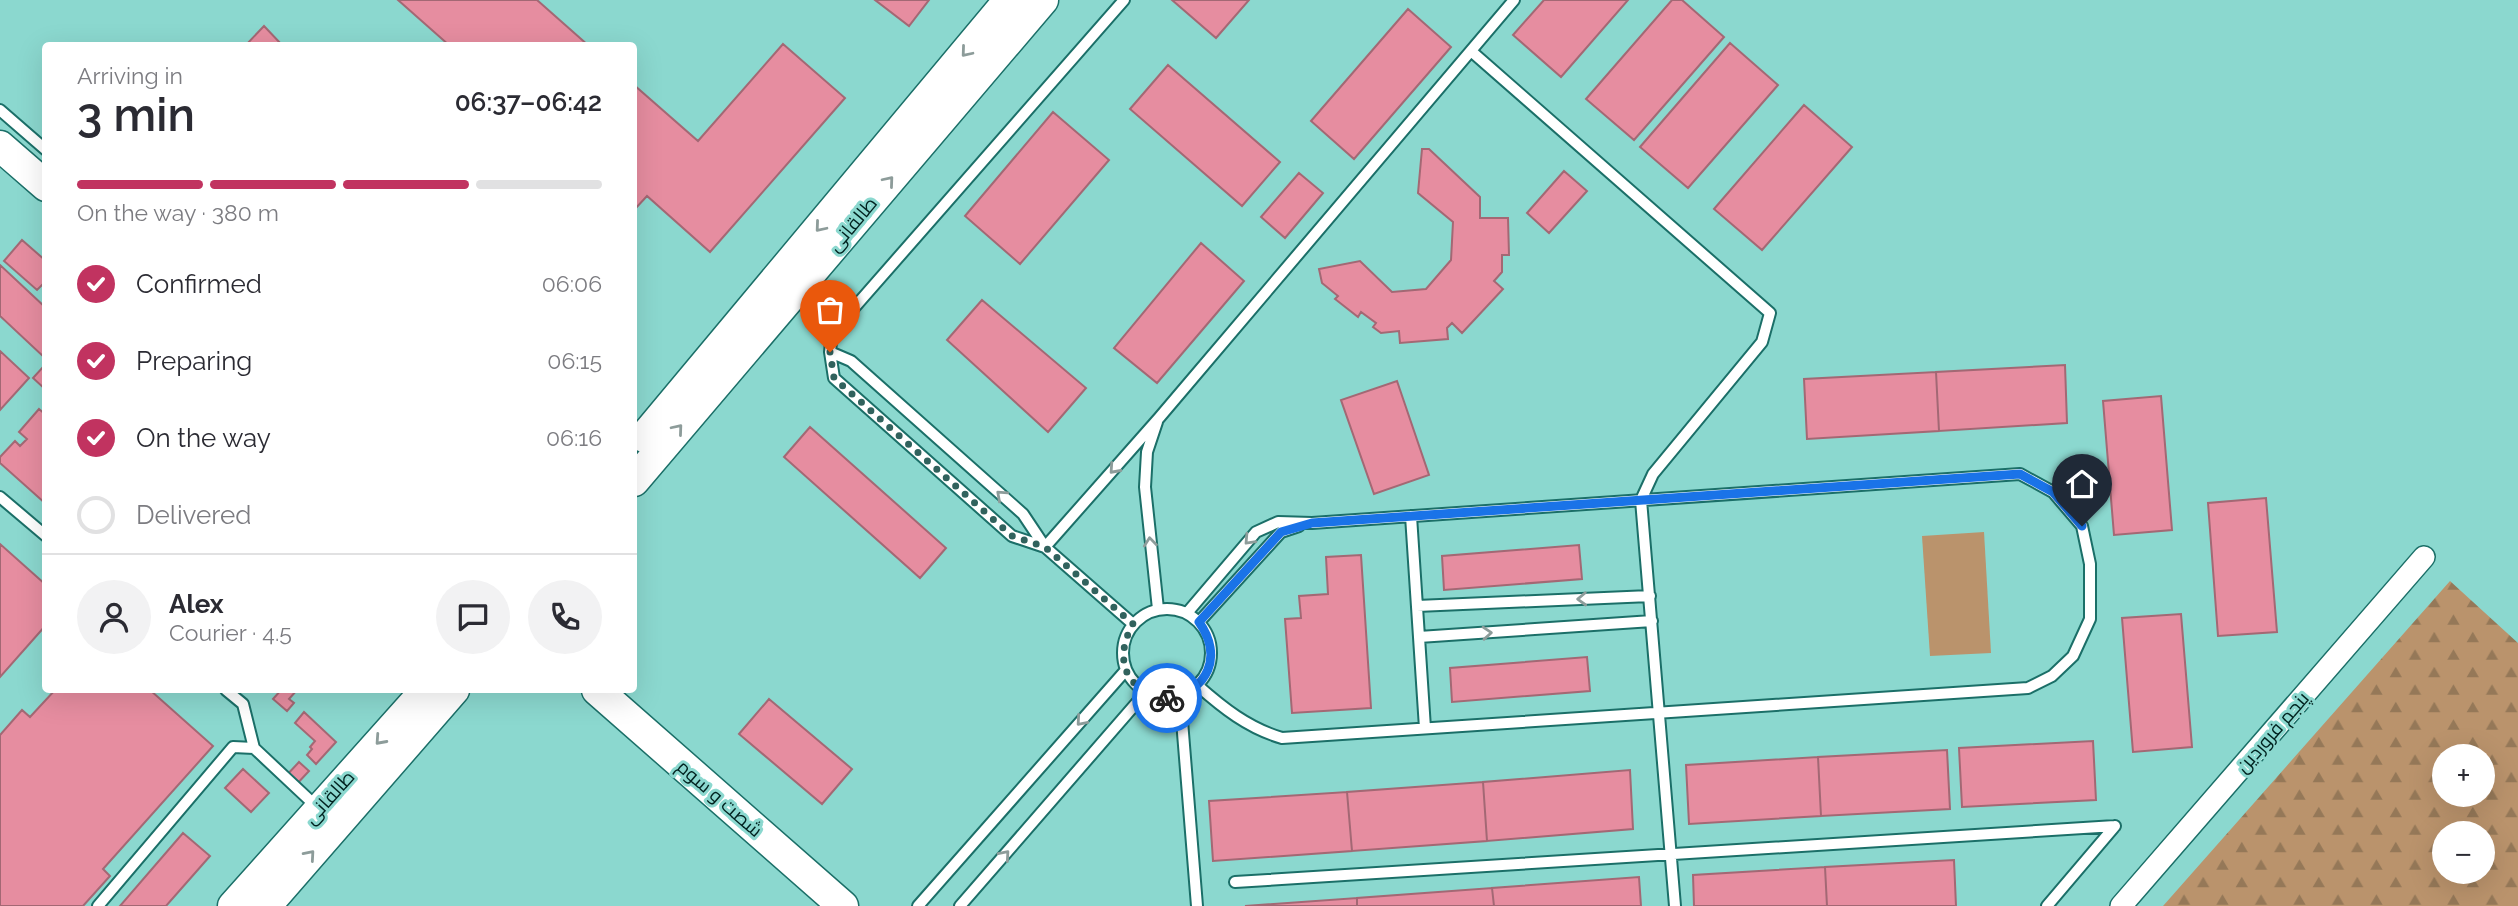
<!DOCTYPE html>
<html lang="en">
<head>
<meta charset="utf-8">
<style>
  body { margin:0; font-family:Raleway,Cairo,sans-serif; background:#f2f2f3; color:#2b2b33; height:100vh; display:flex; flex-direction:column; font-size:26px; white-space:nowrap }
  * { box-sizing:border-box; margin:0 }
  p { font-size:23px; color:#7c7c81 }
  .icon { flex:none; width:38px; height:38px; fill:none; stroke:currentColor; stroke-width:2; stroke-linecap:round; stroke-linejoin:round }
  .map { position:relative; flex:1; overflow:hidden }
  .sheet { position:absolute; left:42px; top:42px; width:595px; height:651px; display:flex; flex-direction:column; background:#fff; border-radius:7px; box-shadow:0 7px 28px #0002 }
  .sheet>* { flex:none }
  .controls { position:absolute; left:2432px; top:744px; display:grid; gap:14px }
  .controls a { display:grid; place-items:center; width:63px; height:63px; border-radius:50%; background:#fff; box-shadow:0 7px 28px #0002; font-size:35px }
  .pin { position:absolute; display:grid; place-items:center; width:60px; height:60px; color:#fff; margin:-72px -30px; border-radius:50% 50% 50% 0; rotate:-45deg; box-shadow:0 0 7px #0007 }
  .pin .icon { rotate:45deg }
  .courier { position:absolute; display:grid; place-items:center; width:70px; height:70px; margin:-35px; border:5px solid #1a73e8; border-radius:50%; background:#fff; color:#222; box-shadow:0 2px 9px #0007 }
  .summary em { font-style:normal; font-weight:600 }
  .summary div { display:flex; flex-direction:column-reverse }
  .summary { display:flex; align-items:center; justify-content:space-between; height:119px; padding:0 35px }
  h1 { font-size:46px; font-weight:600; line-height:52px }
  .bar { display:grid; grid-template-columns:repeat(4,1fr); gap:10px 7px; align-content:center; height:84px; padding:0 35px }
  .bar i { height:9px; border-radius:5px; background:#e1e1e2 }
  .bar .active { background:#c13360 }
  .bar p { grid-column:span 4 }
  .line { display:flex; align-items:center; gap:18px; padding:0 35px; border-top:2px solid #e1e1e2 }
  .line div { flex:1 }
  .round { display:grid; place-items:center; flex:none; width:74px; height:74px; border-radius:37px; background:#f2f2f3 }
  ol { padding:0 35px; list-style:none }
  li { display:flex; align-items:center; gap:21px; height:77px }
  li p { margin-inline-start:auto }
  li .icon { padding:7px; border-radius:50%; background:#c13360; color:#fff; stroke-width:4 }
  li:last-child { color:#7c7c81 }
  li i { width:38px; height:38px; border:4px solid #e1e1e2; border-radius:50% }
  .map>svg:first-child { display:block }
  .green { fill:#ba936c }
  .forest { fill:url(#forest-firs); fill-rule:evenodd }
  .building { fill:#e68da0; stroke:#a36874; stroke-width:2 }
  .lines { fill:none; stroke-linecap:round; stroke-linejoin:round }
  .lane-casing { stroke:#1b6f68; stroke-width:14 }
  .street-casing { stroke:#1b6f68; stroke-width:24 }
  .secondary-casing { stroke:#1b6f68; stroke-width:33 }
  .lane { stroke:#fff; stroke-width:10 }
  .street { stroke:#fff; stroke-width:21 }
  .secondary { stroke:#fff; stroke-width:30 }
  .oneway { stroke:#8d9c9a }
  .done { stroke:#31625d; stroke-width:7; stroke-dasharray:0 12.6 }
  .route { stroke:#1a73e8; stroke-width:9 }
  .labels { text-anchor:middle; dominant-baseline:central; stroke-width:6; stroke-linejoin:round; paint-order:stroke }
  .street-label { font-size:19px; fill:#01221f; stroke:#8bd8cf }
</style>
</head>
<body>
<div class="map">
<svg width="2518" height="906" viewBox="0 0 2518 906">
  <defs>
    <pattern id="forest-firs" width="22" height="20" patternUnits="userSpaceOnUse" patternTransform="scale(1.75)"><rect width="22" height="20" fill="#ba936c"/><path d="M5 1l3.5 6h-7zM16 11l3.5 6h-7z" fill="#957858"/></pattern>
  </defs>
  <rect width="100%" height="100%" fill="#8bd8cf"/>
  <path class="green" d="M1984,532L1991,653L1930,656L1922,536Z"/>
  <path class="forest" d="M2450,581L2518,643V906H2163ZM2445,756H2483V794H2445ZM2445,833H2483V872H2445Z"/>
  <path class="building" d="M398,0H537L589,46H450Z
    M875,0H929L909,26Z
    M1172,0H1249L1216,38Z
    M1544,0H1628L1561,77L1513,35Z
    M1672,0H1682L1724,37L1634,140L1586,99Z
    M1408,9L1451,47L1354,159L1311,121Z
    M264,26L283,46H245Z
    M1730,43L1778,85L1688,188L1640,147Z
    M783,44L845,98L710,252L647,196L635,209L634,207V85L698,141Z
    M1168,65L1280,162L1242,206L1130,109Z
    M1804,105L1852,147L1762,250L1714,209Z
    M1053,112L1109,160L1020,264L965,216Z
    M1422,149H1429L1480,197V218H1508L1509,255H1502V272L1494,281L1503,289L1462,333L1452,323L1447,328L1448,339L1400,343L1399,331L1381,333L1373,327L1376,323L1361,312L1358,317L1335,299L1338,296L1322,283L1319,269L1360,261L1392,292L1426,289L1451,260L1453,222L1418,193Z
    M1564,171L1587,191L1549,233L1527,213Z
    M1299,173L1323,193L1285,238L1261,217Z
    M22,240L46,261V281L37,290L4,261Z
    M1201,243L1244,281L1157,383L1114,348Z
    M0,265L46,308V359L0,316Z
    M982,300L1086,388L1048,432L947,340Z
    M0,351L29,378L0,410Z
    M2065,365L2067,423L1939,431L1936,372Z
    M43,367L46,369V390L33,378Z
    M1936,372L1939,431L1807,439L1804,379Z
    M1397,381L1429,475L1374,494L1341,400Z
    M2161,396L2172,530L2114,535L2103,401Z
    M39,409L46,415V504L0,463V457L15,441L20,446L27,439L19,432Z
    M810,427L946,548L920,578L784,457Z
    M2266,498L2277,632L2218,636L2208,503Z
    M0,544L46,585V625L0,677Z
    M1579,545L1582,579L1444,590L1442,556Z
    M1361,555L1371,708L1292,713L1285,619L1301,618L1299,596L1328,594L1326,557Z
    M2181,614L2192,747L2133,752L2122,618Z
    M1587,657L1590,691L1452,702L1450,668Z
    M55,690H150L213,746L103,869L110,876L83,906H0V735L22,710L30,717Z
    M281,690H297L289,699L294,703L287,711L273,699Z
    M769,699L852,769L822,804L739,734Z
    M304,712L336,742L316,764L307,755L312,749L310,747L315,741L295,723Z
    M2093,741L2096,800L1962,807L1959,748Z
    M1947,750L1950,809L1821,816L1818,757Z
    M1818,757L1821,816L1689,824L1686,765Z
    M299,762L309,771L294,787L284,778Z
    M243,769L269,793L251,812L225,788Z
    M1630,770L1633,829L1487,841L1483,782Z
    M1483,782L1487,841L1352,851L1347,792Z
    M1347,792L1352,851L1213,861L1209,801Z
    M183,833L210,856L166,906H120Z
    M1954,860L1956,906H1827L1825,867Z
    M1825,867L1827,906H1694L1693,875Z
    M1639,877L1641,906H1494L1492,888Z
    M1492,888L1494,906H1357V898Z
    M1357,898V906H1245Z"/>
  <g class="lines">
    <defs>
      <path id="lane" d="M1471,51L1770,313L1762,342L1653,474L1641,500L1675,906
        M0,110L46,150
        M830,352L851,361L1023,514L1045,547L1133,624
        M1157,422L1147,452L1145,487L1158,609
        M0,497L46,536
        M1411,516L1425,728
        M1045,547L1012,536L834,378L830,352L832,333L1124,0
        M1045,547L1159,418L1514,0
        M1417,606L1650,596
        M1123 653a44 44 0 1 1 88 0a44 44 0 1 1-88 0Z
        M1187,613L1256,532L1278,522L1312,523L2020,474L2053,492L2082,526L2090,564V619L2073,656L2052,676L2028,688L1282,738C1248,728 1223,708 1197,685
        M1199,622L1281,532L1299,526
        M1419,637L1652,621
        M226,690L243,704L254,748
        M1180,696L1197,906
        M1235,882L2115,826
        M98,906L233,747L254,748L318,808
        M918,906L1126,670
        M960,906L1146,692
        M2047,906L2115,826"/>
      <path id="street" d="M2121,906L2424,557"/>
      <path id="secondary" d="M0,146L46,186
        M644,437L1009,0
        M634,481L1043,0
        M597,690L843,906
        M233,906L426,690
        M266,906L454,690"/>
    </defs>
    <use href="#lane" class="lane-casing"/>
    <use href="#street" class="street-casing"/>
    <use href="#secondary" class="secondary-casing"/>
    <use href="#lane" class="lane"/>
    <use href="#street" class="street"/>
    <use href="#secondary" class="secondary"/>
  </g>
  <defs><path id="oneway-chevron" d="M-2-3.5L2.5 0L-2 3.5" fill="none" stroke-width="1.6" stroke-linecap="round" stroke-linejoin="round" transform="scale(1.75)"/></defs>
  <g class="oneway">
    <use href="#oneway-chevron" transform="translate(966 52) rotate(130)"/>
    <use href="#oneway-chevron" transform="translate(889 181) rotate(-50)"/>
    <use href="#oneway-chevron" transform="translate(820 227) rotate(130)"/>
    <use href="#oneway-chevron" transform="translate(678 429) rotate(-50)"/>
    <use href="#oneway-chevron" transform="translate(1114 469) rotate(132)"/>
    <use href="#oneway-chevron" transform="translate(1001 495) rotate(-138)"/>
    <use href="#oneway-chevron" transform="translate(1249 540) rotate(133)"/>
    <use href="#oneway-chevron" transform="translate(1150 542) rotate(-96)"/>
    <use href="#oneway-chevron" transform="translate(1582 599) rotate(178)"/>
    <use href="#oneway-chevron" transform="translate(1487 633) rotate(-4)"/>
    <use href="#oneway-chevron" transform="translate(1081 721) rotate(131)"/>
    <use href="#oneway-chevron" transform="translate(380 740) rotate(132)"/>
    <use href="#oneway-chevron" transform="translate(310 855) rotate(-49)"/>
    <use href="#oneway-chevron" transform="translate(1005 855) rotate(-49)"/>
  </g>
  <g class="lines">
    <path class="done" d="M830,352L834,378L1012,536L1045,547L1133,624C1113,659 1125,692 1167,698"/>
    <path class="route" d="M1167,698C1209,691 1223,656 1199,622L1281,532L1312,523L2020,474L2053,492L2082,526"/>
  </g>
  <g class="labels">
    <g class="street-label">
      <text transform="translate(852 224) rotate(-50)">طالقانی</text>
      <text transform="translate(2272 732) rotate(-49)">پنجم فروردین</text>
      <text transform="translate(329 797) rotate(-48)">طالقانی</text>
      <text transform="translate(720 798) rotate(41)">شصت و سوم</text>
    </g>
  </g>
</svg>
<div class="controls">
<a>+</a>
<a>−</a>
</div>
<div class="pin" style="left:830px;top:352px;background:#ea580c"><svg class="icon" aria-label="bag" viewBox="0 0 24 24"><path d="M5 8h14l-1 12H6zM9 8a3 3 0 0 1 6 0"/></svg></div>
<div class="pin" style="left:2082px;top:526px;background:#1f2937"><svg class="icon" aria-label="home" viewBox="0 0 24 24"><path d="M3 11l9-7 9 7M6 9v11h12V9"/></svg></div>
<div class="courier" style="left:1167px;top:698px"><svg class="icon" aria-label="bike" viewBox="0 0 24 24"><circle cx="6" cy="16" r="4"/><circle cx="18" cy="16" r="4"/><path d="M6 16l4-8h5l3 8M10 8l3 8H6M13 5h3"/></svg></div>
<section class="sheet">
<div class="summary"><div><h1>3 min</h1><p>Arriving in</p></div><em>06:37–06:42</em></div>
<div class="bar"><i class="active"></i><i class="active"></i><i class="active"></i><i></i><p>On the way · 380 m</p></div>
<ol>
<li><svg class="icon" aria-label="check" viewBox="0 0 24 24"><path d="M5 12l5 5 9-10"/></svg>Confirmed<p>06:06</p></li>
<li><svg class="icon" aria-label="check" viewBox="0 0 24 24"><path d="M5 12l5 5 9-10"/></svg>Preparing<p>06:15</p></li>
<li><svg class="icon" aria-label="check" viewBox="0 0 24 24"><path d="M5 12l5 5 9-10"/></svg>On the way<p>06:16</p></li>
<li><i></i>Delivered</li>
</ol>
<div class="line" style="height:126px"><a class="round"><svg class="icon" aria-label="person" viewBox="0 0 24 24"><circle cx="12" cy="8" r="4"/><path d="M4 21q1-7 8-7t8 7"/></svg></a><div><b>Alex</b><p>Courier · 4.5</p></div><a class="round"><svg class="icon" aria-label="chat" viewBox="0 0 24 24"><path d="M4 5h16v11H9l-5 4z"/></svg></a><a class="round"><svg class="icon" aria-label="phone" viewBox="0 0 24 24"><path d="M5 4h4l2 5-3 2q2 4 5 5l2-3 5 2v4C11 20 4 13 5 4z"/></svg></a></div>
</section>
</div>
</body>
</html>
